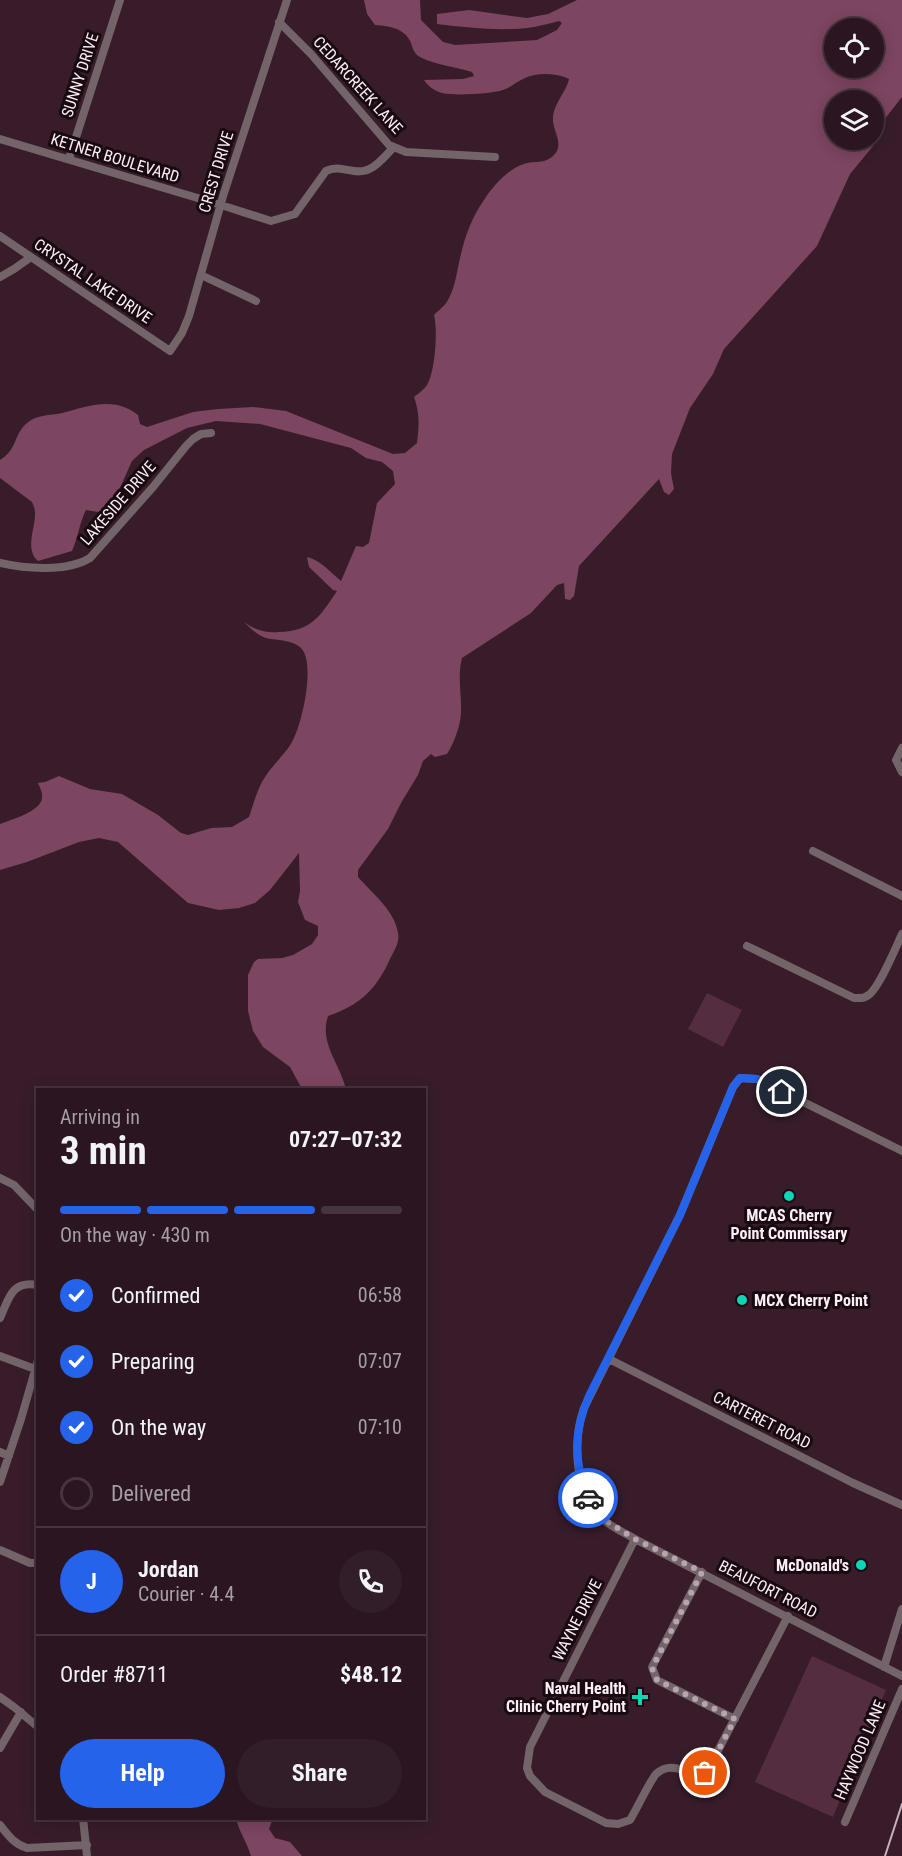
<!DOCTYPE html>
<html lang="en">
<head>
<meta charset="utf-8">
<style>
  body { margin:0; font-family:"Roboto Condensed",sans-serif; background:#321e29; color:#f1f3f6; height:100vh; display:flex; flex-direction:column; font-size:22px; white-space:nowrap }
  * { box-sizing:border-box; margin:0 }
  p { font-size:20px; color:#a59fa5 }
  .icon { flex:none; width:33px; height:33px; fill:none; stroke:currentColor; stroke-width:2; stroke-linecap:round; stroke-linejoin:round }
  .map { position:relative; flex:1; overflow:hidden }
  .side { position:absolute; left:36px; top:1088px; width:390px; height:732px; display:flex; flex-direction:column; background:#2a1520; border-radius:0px; box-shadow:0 3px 15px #0003,0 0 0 2px #46343e }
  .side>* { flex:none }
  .buttons { position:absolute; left:824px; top:18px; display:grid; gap:12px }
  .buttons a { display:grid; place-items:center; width:60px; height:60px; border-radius:50%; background:#2a1520; box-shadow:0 3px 15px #0003,0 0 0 2px #46343e; font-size:30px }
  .pin { position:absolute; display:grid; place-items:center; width:51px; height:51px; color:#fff; margin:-26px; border:3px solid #fff; border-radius:50%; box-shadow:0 2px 6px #0007 }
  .courier { position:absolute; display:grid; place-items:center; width:60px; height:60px; margin:-30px; border:4px solid #2563eb; border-radius:50%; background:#fff; color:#222; box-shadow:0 2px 8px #0007 }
  .headline em { font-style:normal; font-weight:700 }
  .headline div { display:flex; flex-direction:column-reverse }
  .headline { display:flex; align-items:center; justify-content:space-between; height:102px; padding:0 24px }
  h1 { font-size:39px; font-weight:700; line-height:45px }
  .bar { display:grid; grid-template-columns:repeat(4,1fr); gap:9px 6px; align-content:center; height:72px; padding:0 24px }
  .bar i { height:8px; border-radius:4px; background:#46343e }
  .bar .current { background:#2563eb }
  .bar p { grid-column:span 4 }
  .line { display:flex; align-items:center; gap:15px; padding:0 24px; border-top:2px solid #46343e }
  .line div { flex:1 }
  .round { display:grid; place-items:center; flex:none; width:63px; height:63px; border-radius:32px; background:#321e29 }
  ol { padding:0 24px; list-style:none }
  li { display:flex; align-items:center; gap:18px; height:66px }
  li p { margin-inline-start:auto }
  li .icon { padding:6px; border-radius:50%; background:#2563eb; color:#fff; stroke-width:4 }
  li:last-child { color:#a59fa5 }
  li i { width:33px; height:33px; border:3px solid #46343e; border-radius:50% }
  .primary-button { display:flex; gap:12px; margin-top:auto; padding:12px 24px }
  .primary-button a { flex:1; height:69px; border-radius:36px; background:#2563eb; color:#fff; font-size:24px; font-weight:700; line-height:69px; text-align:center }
  .primary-button a+a { background:#321e29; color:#f1f3f6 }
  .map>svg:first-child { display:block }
  .green { fill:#552d41 }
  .water { fill:#7c4560; fill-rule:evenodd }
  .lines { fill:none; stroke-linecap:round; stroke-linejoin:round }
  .street { stroke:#73646a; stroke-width:8 }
  .rail { stroke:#c5b2bb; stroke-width:2 }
  .done { stroke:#b8a4ad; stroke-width:6; stroke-dasharray:0 10.8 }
  .route { stroke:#2563eb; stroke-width:8 }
  .poi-dot { fill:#0dd5b5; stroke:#170b11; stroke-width:2 }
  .labels { text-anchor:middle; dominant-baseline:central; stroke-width:6; stroke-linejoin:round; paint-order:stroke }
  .street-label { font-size:16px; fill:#fdedf4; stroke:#170b11 }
  .poi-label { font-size:16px; font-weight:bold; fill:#fdedf4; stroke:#170b11; text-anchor:end }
</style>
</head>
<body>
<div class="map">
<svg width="902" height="1856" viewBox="0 0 902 1856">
  <rect width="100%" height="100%" fill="#381c2a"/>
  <path class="green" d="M707,993L742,1010L723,1047L688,1029Z
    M812,1656L886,1690L833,1817L755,1782Z"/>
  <path class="water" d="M364,0H420L421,20L443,42L455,45L537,40L557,30L562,23L559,21C544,25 529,29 513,29C488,30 462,27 437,24V14L469,10L527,18L548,14L577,0H902V97L884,120L874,145L850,174L817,246L724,349L713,374L690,408L672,454L671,473L674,489L669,495L664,492L659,479L579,566L574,596L570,600L565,599L564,583L557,585L531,613L462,658C457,677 462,695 461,714C460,727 454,743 447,754L435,757L431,754L423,761L418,775L401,803L388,829L358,870V877C372,893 395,911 398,933C400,942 394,951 390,959C376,990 360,1005 328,1016C319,1043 340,1064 346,1089H302L290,1067L263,1047L253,1031L248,1011V975L254,962L258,959L282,958L293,955L312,944L318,935V926L305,920L298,902L300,891L299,853L270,890L255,903L239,908L219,910L188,903L118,842L99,838L79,842L27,862L0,870V824C11,820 41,811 42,798C43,793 40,788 38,783L45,782L59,776L90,789L122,794L158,815L181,833L188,835L211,828L232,827L249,817C253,806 256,793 262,782C270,767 284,756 292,742C302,725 316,663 301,648C291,639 278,641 266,638C257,635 250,628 244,622C255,630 265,633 279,632C312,631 320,616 337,591L333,590L309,567L307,557C322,561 331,573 341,581L356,546L363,547L369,543L377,503L395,484L393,471L382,462L366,458L351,448L260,424L216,421L187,428L144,450L132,461L115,499L108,508L98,512L86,510C79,524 78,538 72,551L38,561C24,549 36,527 35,512C35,508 33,505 32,502L0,478V460C18,449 13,435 27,423C38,414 49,416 62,413C89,406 114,396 138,415L140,424L147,427L193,412L218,409L253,407L286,411L393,454L405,453L417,443C419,426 420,414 414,397C419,393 425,389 428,383C435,370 438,330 434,315C439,310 446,305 449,298C456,285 457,269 461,254C465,236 473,215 484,200C493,186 508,169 524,164C535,160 544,165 554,155C564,144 554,133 553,121C552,105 566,93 569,79C556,73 536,72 523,79C516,82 510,88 503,90C491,94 454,96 442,93C434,91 428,86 424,80L463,79L474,76L472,72C456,67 437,65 422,58C415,55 413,50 411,43C405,28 389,26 375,25L367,14ZM834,28H873V68H834ZM834,100H873V140H834Z
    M236,1818H273L269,1829L275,1838L290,1842L302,1856H251C247,1842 239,1832 236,1818Z"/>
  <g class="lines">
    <path class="street" d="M279,22L311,54L389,145L406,152L495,157
      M0,139L221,205L271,221L295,214L326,171C337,166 343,170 354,171C372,174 382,159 394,147
      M69,159L120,0
      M0,236L170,351L182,333L189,316L224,193L287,0
      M201,275L256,301
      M0,277L14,269L31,257
      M0,563C26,569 67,572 90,558L153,487L186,446L193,439L201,434L211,433
      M902,748L896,760L902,772
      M813,851L902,896
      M747,946L854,998C859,998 863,999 867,996C878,991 896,947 902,934
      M902,1151L757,1079L740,1078L733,1087L680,1215L584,1408C573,1439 574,1491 599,1516C609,1526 623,1532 635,1539L902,1676
      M0,1178L14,1185L38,1210
      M0,1318C9,1299 11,1280 38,1285
      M0,1356L35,1369
      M609,1359L853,1483L902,1505
      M0,1452L9,1456
      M0,1482L21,1419L38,1360
      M635,1539L530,1747L527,1768L530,1776L545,1792L606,1823L618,1824L630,1820C636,1810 650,1781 656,1774C676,1756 694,1784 709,1768L788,1616
      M0,1550L30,1563H38
      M702,1572L652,1667L657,1680L735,1719
      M884,1667L902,1609
      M0,1697L14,1707L38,1727
      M0,1748L21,1712
      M83,1818L87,1856
      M845,1822L902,1689
      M0,1825C8,1835 14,1844 27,1848L87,1845"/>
    <path class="rail" d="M885,1856L902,1804"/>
  </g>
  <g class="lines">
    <path class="done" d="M588,1498L598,1515L606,1521L635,1539L702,1572L652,1668L657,1680L735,1719L709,1768L705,1773"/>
    <path class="route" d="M588,1498C574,1462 573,1432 589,1396L680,1215L733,1087L740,1078L757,1079L782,1092"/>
  </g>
  <g class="poi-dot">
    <circle cx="789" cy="1196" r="6"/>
    <circle cx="742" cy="1300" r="6"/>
    <circle cx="861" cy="1565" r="6"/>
    <path d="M637 1688h6v6h6v6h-6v6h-6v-6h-6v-6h6z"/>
  </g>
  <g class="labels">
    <g class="street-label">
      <text transform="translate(80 75) rotate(-72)">SUNNY DRIVE</text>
      <text transform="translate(358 85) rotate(48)">CEDARCREEK LANE</text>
      <text transform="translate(115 158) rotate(17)">KETNER BOULEVARD</text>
      <text transform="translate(216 172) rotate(-73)">CREST DRIVE</text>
      <text transform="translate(93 281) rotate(34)">CRYSTAL LAKE DRIVE</text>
      <text transform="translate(118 503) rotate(-49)">LAKESIDE DRIVE</text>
      <text transform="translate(762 1420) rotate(27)">CARTERET ROAD</text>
      <text transform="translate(768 1589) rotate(27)">BEAUFORT ROAD</text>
      <text transform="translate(577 1620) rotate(-63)">WAYNE DRIVE</text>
      <text transform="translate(860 1750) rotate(-67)">HAYWOOD LANE</text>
    </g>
    <g class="poi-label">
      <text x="789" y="1215" text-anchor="middle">MCAS Cherry<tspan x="789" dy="18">Point Commissary</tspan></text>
      <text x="754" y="1300" text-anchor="start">MCX Cherry Point</text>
      <text x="849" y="1565">McDonald's</text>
      <text x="626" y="1688">Naval Health<tspan x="626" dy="18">Clinic Cherry Point</tspan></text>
    </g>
  </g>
</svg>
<div class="buttons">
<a><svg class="icon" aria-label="locate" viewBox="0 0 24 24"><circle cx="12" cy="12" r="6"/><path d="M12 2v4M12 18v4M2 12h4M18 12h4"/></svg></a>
<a><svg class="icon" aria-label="layers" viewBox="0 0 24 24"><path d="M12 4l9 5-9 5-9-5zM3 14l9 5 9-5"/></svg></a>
</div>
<div class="pin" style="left:705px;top:1773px;background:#ea580c"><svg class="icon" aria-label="bag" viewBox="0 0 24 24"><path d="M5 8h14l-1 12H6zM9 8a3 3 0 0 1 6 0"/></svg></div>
<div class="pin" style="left:782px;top:1092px;background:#1f2937"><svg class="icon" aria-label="home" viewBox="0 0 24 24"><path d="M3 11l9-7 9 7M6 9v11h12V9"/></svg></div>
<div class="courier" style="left:588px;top:1498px"><svg class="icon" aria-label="car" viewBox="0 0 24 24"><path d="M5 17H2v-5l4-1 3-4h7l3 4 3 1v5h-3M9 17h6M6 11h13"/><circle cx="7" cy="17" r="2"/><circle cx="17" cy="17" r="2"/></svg></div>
<section class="side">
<div class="headline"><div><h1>3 min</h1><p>Arriving in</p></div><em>07:27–07:32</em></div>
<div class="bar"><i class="current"></i><i class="current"></i><i class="current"></i><i></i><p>On the way · 430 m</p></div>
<ol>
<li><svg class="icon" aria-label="check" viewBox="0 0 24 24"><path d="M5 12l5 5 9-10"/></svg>Confirmed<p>06:58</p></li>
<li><svg class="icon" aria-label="check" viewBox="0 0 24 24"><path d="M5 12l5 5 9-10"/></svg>Preparing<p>07:07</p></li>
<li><svg class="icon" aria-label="check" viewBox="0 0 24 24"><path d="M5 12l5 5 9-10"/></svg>On the way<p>07:10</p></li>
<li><i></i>Delivered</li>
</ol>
<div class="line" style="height:108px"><b class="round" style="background:#2563eb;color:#fff">J</b><div><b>Jordan</b><p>Courier · 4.4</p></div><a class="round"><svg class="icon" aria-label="phone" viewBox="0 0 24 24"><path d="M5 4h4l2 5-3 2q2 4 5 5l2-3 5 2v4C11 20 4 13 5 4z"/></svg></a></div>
<div class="line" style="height:78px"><div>Order #8711</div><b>$48.12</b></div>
<div class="primary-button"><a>Help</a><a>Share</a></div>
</section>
</div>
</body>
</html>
